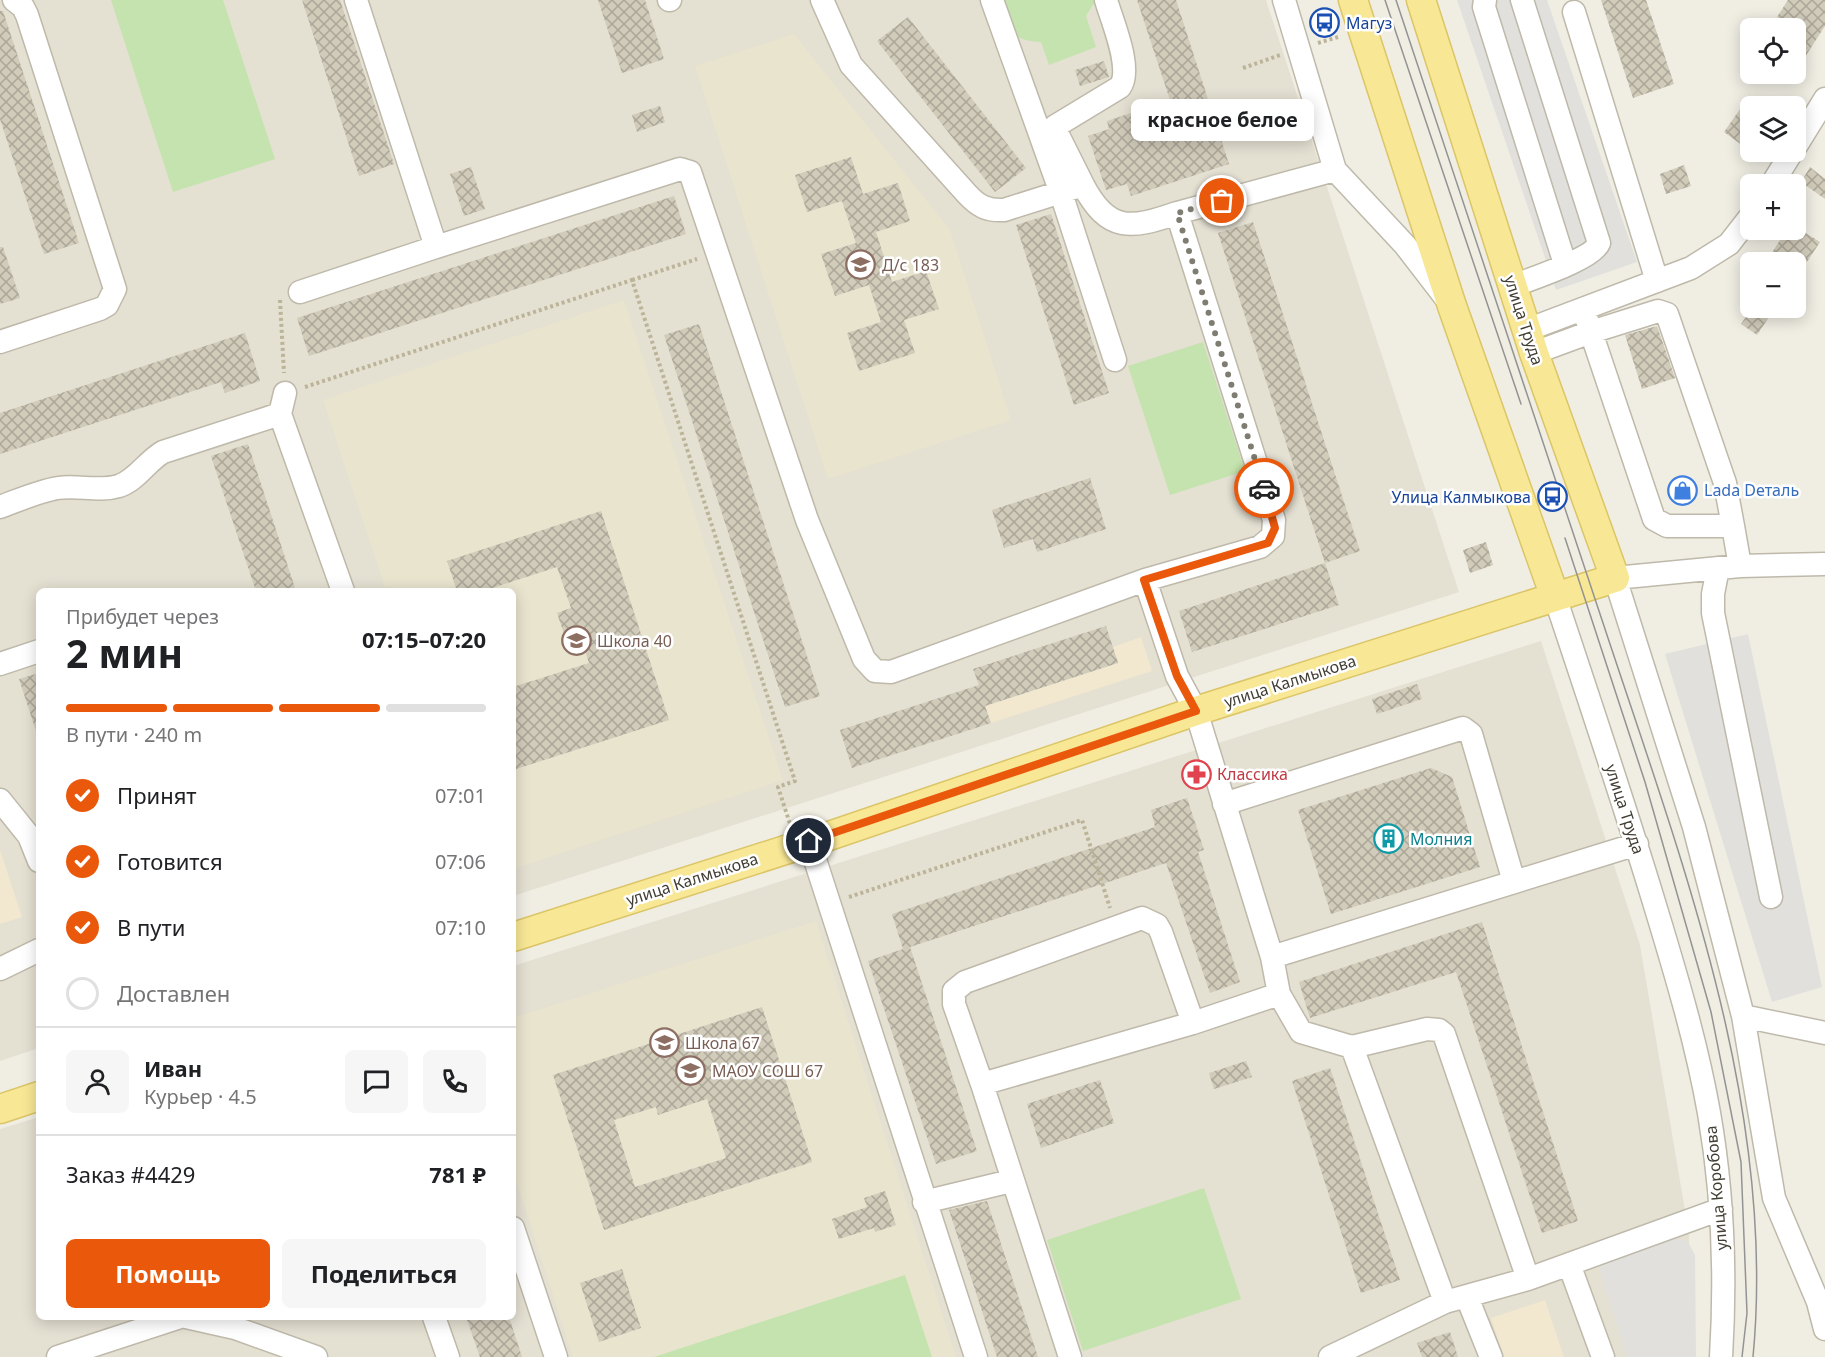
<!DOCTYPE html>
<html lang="ru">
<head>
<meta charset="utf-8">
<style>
  body { margin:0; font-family:"Noto Sans",sans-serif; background:#f6f6f6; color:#202124; height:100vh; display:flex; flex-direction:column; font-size:22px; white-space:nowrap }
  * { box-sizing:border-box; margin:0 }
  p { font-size:20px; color:#757577 }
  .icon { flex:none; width:33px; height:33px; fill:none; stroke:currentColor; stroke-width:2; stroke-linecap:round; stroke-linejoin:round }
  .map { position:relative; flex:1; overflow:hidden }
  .panel { position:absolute; left:36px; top:588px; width:480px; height:732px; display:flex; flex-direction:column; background:#fff; border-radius:9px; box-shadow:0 3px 15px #0003 }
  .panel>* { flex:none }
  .tools { position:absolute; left:1740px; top:18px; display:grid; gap:12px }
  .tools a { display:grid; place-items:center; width:66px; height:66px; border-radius:9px; background:#fff; box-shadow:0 3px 15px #0003; font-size:30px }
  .pin { position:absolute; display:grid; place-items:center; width:51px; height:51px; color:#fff; margin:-26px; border:3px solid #fff; border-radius:50%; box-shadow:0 2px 6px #0007 }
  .courier { position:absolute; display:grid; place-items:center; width:60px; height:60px; margin:-30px; border:4px solid #ea580c; border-radius:50%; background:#fff; color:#222; box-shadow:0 2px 8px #0007 }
  .bubble { position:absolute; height:42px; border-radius:9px; background:#fff; box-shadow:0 3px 15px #0003; font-size:20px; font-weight:700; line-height:42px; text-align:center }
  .summary em { font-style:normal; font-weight:700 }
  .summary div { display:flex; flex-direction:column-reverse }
  .summary { display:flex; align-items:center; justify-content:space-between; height:102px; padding:0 30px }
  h1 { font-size:39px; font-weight:700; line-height:45px }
  .bar { display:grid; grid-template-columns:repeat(4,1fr); gap:9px 6px; align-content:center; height:72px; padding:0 30px }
  .bar i { height:8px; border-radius:4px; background:#e0e0e0 }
  .bar .current { background:#ea580c }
  .bar p { grid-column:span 4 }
  .line { display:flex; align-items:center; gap:15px; padding:0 30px; border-top:2px solid #e0e0e0 }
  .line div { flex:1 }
  .round { display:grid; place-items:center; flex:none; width:63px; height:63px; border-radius:9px; background:#f6f6f6 }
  ol { padding:0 30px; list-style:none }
  li { display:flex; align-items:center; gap:18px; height:66px }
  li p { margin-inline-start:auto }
  li .icon { padding:6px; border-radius:50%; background:#ea580c; color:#fff; stroke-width:4 }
  li:last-child { color:#757577 }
  li i { width:33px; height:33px; border:3px solid #e0e0e0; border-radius:50% }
  .button { display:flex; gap:12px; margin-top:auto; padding:12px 30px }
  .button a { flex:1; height:69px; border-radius:9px; background:#ea580c; color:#fff; font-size:24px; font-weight:700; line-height:69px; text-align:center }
  .button a+a { background:#f6f6f6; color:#202124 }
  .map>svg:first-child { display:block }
  .residential { fill:#e4e0d2 }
  .commercial { fill:#f2e7cf }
  .education { fill:#e9e4ce }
  .green { fill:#c5e3ae }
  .parking { fill:#e1e0dc }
  .building { fill:url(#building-cross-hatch); fill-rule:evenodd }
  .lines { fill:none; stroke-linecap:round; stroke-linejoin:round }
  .minor-casing { stroke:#beb9aa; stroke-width:25 }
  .major-casing { stroke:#dbc567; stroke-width:31 }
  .path { stroke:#bcb499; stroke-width:4; stroke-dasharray:3 3; stroke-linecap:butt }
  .minor { stroke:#fff; stroke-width:22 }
  .major { stroke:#f8e795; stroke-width:28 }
  .tram { stroke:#939393; stroke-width:1.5 }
  .done { stroke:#7f7c71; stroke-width:6; stroke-dasharray:0 10.8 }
  .route { stroke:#ea580c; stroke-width:8 }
  .labels { text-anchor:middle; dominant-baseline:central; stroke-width:5; stroke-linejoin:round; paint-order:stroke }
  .transit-label { font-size:16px; fill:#164399; stroke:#fff; text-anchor:start }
  .education-label { font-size:16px; fill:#785e54; stroke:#fff; text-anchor:start }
  .street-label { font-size:16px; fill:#423e34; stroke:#fff }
  .shop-label { font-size:16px; fill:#366cbe; stroke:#fff; text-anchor:start }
  .health-label { font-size:16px; fill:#be3a42; stroke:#fff; text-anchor:start }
  .culture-label { font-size:16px; fill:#0d838f; stroke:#fff; text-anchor:start }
</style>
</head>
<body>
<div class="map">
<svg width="1825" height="1357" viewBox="0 0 1825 1357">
  <defs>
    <pattern id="building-cross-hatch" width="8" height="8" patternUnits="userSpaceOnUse" patternTransform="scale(1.5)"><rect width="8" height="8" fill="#d1cbba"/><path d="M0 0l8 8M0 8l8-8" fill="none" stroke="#aba698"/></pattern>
  </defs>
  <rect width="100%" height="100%" fill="#f0eee3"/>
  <path class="residential" d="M0,0H1266L1459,592L513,896V591H39V1048L0,1061Z
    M1541,641L1640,945L1689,1234L1690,1357H0V1129L39,1117V1317H513V966Z"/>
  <path class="commercial" d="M1141,637L1152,671L991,723L985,706L1118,663L1113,647Z
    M0,850L22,917L0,924Z
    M1545,1300L1564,1357H1504L1491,1318Z"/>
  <path class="education" d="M794,34L950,230L1011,420L828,479L695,66Z
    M624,300L783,780L513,869V591H386L323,400Z
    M816,921L956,1357H573L513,1171V1018Z"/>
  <path class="green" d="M111,0H223L275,159L173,192Z
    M997,0H1096L1086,16L1096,47L1049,65L1041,42C1009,41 1006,27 997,0Z
    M1203,342L1245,471L1170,495L1128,366Z
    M1204,1188L1241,1299L1083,1351L1047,1240Z
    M905,1275L932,1357H654Z"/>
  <path class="parking" d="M1457,0H1547L1637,262L1556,290Z
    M1748,634L1822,987L1772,1002L1665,654Z
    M1674,1237L1688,1242L1695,1255L1696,1357H1627L1598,1265Z"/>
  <path class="building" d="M302,0H340L394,164L359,176Z
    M598,0H645L664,59L622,73Z
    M1137,0H1176L1229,164L1131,196L1127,184L1106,190L1088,136L1109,129L1107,121L1170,100Z
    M1601,0H1646L1674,84L1633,98Z
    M1788,0H1825V26L1796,71V28L1777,17Z
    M0,11H3L79,243L44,254L0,119Z
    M908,17L1026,168L995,192L877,41Z
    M1104,61L1109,77L1080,86L1075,70Z
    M1750,95V151L1724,132Z
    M660,106L665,122L637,132L632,115Z
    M851,157L863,194L898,183L910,221L876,232L892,282L926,271L939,309L904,320L915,353L859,371L847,333L881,322L869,285L835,296L821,254L856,243L842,201L807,212L795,175Z
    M1684,165L1691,186L1666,194L1660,174Z
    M471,167L485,209L464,216L450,174Z
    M1810,167L1825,179V199L1801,182Z
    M674,196L686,234L309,356L297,318Z
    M1051,214L1109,393L1074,405L1016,225Z
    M1253,222L1360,551L1325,563L1218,233Z
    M1764,230H1801L1820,242L1807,262L1793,253L1788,262H1766L1780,240Z
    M0,247H3L20,298L0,304Z
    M1752,308H1760L1771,314L1757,335L1741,324Z
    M699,324L820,696L785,707L664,335Z
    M1657,326L1675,378L1642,389L1625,335Z
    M245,333L260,381L225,393L221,382L0,454V413Z
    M248,444L296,591H256L211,456Z
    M1090,478L1106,529L1037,552L1033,539L1004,548L992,510Z
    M601,511L669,720L513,770V687L589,663L578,629L564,634L557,613L571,608L557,567L483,591H457L447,561Z
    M1486,542L1493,565L1470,573L1463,550Z
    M1325,563L1339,605L1192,652L1179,611Z
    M1106,626L1118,663L985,706L991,723L852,768L840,730L979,685L973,669Z
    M39,673V731H36L19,679Z
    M1417,684L1422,699L1377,714L1372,699Z
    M1431,768L1452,777L1480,867L1331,914L1298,810Z
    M1187,798L1204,850L1198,852L1240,982L1210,993L1166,863L910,947L977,1151L936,1164L868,961L903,949L892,914L1155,827L1151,810Z
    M1482,922L1578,1221L1542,1233L1456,972L1310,1018L1299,982Z
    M762,1007L812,1162L604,1230L553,1075ZM707,1099L726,1158L635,1187L614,1120L656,1107L658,1115Z
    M1246,1061L1252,1077L1214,1089L1209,1073Z
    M1330,1068L1400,1280L1361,1293L1292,1081Z
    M1100,1080L1114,1123L1041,1148L1027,1104Z
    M885,1191L896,1225L875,1232L874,1228L839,1239L832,1219L867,1207L864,1198Z
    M987,1201L1038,1357H997L949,1210Z
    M622,1269L641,1328L599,1342L580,1283Z
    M466,1317H509L522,1357H480Z
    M1450,1332L1458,1357H1422L1417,1343Z"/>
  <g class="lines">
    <defs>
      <path id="minor" d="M356,0L436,247L680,169L690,172L807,520L864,659L875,671L891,672L1145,580L1177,676L1196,711L1272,957L1279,994L1193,1023L1161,932L1157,925L1142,918L965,982L954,991V1004L982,1084L1070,1357
        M669,0H670
        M822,0L851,65L967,194C978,206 987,211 1004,210L1083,185L1054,127L1120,87C1133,69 1112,21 1106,0
        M992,0L1061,193L1115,360
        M1284,0L1335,170
        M1485,0L1484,7L1565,264
        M1574,12L1657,281
        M1796,146L1825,99
        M1772,184L1792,152
        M1083,185C1108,233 1131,229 1177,213L1274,520L1273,536L1260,547L1145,580
        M1177,213L1335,170L1405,245L1445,297
        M1513,286C1530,279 1593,259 1599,243L1522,0
        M300,292L436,247
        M1527,330L1691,268L1729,244L1750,217
        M0,342L100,309L107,305L115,289L27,15L23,7L14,0
        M1534,353L1591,332L1586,317
        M285,393L280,414L343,591
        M0,507C19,500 39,491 58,488C78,485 99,492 119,486C137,480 147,461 163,452L280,414
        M1733,526L1725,483L1667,314L1658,311L1591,332L1654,519L1667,526H1733L1740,566
        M1825,564L1740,566L1615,578L1694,827L1743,1016L1774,1198L1818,1302L1825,1329
        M1718,568L1713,594V613L1771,897
        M1555,597C1590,702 1625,806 1657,912C1677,978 1697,1045 1709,1113C1723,1193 1726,1276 1721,1357
        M0,664L39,651
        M0,800L29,836L39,861
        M1224,804L1463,728L1471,734L1514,882
        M809,841L976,1357
        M1272,957L1637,844
        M0,969L39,950
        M1279,994L1301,1032L1352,1047L1427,1029L1439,1030L1444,1034L1528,1279L1445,1302L1352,1047
        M1743,1016L1825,1033
        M982,1084L1193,1023
        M924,1202L1011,1181
        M513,1228L556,1357
        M1569,1264L1603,1357
        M1528,1279L1721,1209
        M1467,1297L1491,1357
        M186,1317L235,1328L316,1357
        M434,1317L448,1357
        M58,1357L180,1317
        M1330,1357L1445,1302"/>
      <path id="major" d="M1353,0L1452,306L1555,597
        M513,937L829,836L1196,711L1615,578L1534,353L1421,0
        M0,1109L39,1096"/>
    </defs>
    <use href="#minor" class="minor-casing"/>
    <use href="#major" class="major-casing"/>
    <path class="path" d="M1318,43L1338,37
      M1243,68L1280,55
      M632,280L697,259
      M280,300L284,373
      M305,387L632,280L795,781L778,787L790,824
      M849,897L1082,820L1110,908"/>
    <use href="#minor" class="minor"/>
    <use href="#major" class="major"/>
    <path class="tram" d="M1385,0L1521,404
      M1396,0C1465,209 1535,417 1604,626C1681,859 1777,1108 1753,1357
      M1565,538L1645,782L1711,1012L1741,1162L1747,1313L1742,1357"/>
  </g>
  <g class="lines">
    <path class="done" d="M1222,201L1177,213L1264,488"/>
    <path class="route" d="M809,841L1196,711L1177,676L1144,580L1268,543L1275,528L1264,488"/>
  </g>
  <defs>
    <symbol id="bus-ring" viewBox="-11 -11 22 22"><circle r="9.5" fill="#fff" stroke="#1a4fb4" stroke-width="1.5"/><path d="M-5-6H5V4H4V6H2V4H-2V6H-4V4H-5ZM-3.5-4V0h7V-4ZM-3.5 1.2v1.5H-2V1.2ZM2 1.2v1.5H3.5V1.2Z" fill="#1a4fb4"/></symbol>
    <symbol id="school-ring" viewBox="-11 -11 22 22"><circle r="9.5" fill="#fff" stroke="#8d6e63" stroke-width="1.5"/><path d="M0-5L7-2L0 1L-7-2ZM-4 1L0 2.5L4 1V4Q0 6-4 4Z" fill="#8d6e63"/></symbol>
    <symbol id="shop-ring" viewBox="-11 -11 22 22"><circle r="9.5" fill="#fff" stroke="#3f7fe0" stroke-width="1.5"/><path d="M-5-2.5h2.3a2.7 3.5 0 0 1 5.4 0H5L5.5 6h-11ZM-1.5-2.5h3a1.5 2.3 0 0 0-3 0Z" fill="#3f7fe0"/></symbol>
    <symbol id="pharmacy-ring" viewBox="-11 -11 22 22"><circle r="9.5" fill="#fff" stroke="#e0444e" stroke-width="1.5"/><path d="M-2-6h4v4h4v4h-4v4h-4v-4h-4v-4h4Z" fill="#e0444e"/></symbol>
    <symbol id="building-ring" viewBox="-11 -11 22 22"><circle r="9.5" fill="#fff" stroke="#0f9aa8" stroke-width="1.5"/><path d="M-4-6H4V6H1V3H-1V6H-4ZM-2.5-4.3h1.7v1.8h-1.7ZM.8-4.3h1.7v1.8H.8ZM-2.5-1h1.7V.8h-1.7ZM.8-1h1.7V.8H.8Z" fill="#0f9aa8"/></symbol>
  </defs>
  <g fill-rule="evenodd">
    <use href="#bus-ring" x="1308" y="6" width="33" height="33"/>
    <use href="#school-ring" x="844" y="248" width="33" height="33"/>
    <use href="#shop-ring" x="1666" y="474" width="33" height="33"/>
    <use href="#bus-ring" x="1536" y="480" width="33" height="33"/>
    <use href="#school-ring" x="560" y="624" width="33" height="33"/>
    <use href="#pharmacy-ring" x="1180" y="758" width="33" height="33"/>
    <use href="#building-ring" x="1372" y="822" width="33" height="33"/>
    <use href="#school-ring" x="648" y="1026" width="33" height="33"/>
    <use href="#school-ring" x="674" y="1054" width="33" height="33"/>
  </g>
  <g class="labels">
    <g class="transit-label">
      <text x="1346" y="23">Магуз</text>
      <text x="1531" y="497" text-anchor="end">Улица Калмыкова</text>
    </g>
    <g class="education-label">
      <text x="882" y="265">Д/с 183</text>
      <text x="597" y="641">Школа 40</text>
      <text x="685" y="1043">Школа 67</text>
      <text x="712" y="1071">МАОУ СОШ 67</text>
    </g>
    <g class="street-label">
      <text transform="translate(1524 320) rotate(72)">улица Труда</text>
      <text transform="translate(1290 681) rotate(-18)">улица Калмыкова</text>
      <text transform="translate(1625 809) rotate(72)">улица Труда</text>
      <text transform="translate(692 879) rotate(-18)">улица Калмыкова</text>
      <text transform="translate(1716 1188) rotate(-95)">улица Коробова</text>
    </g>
    <g class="shop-label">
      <text x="1704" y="490">Lada Dеталь</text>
    </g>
    <g class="health-label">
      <text x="1217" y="774">Классика</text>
    </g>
    <g class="culture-label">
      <text x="1410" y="839">Молния</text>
    </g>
  </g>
</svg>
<div class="tools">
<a><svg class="icon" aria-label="locate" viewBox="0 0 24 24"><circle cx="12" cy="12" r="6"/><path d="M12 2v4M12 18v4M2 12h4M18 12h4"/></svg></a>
<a><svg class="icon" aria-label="layers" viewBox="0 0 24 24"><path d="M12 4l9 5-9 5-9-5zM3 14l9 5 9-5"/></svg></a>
<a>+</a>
<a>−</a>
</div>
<div class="pin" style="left:1222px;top:201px;background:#ea580c"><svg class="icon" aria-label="bag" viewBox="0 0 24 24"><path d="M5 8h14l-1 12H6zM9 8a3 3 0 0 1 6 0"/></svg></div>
<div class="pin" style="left:809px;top:841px;background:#1f2937"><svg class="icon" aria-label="home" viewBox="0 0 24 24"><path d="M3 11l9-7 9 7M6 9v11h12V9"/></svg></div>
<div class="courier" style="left:1264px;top:488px"><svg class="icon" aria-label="car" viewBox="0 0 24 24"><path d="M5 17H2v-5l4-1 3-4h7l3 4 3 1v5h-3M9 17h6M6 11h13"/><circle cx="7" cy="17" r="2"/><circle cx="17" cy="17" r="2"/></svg></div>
<div class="bubble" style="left:1131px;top:99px;width:183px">красное белое</div>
<section class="panel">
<div class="summary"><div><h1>2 мин</h1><p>Прибудет через</p></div><em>07:15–07:20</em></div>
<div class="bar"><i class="current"></i><i class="current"></i><i class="current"></i><i></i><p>В пути · 240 m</p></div>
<ol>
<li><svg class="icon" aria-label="check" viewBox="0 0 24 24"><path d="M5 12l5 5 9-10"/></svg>Принят<p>07:01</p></li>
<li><svg class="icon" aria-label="check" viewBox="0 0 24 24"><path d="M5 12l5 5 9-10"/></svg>Готовится<p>07:06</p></li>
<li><svg class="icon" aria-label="check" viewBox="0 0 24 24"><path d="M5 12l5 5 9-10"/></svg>В пути<p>07:10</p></li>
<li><i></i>Доставлен</li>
</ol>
<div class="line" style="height:108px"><a class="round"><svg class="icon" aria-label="person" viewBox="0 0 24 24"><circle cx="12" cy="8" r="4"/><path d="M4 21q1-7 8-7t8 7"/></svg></a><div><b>Иван</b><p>Курьер · 4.5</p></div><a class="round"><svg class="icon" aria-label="chat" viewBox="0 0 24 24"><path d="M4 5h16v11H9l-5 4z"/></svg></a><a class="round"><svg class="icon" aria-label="phone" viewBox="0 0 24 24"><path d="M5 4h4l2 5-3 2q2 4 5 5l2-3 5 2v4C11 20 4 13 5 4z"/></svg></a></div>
<div class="line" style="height:78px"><div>Заказ #4429</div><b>781 ₽</b></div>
<div class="button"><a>Помощь</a><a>Поделиться</a></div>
</section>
</div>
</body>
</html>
